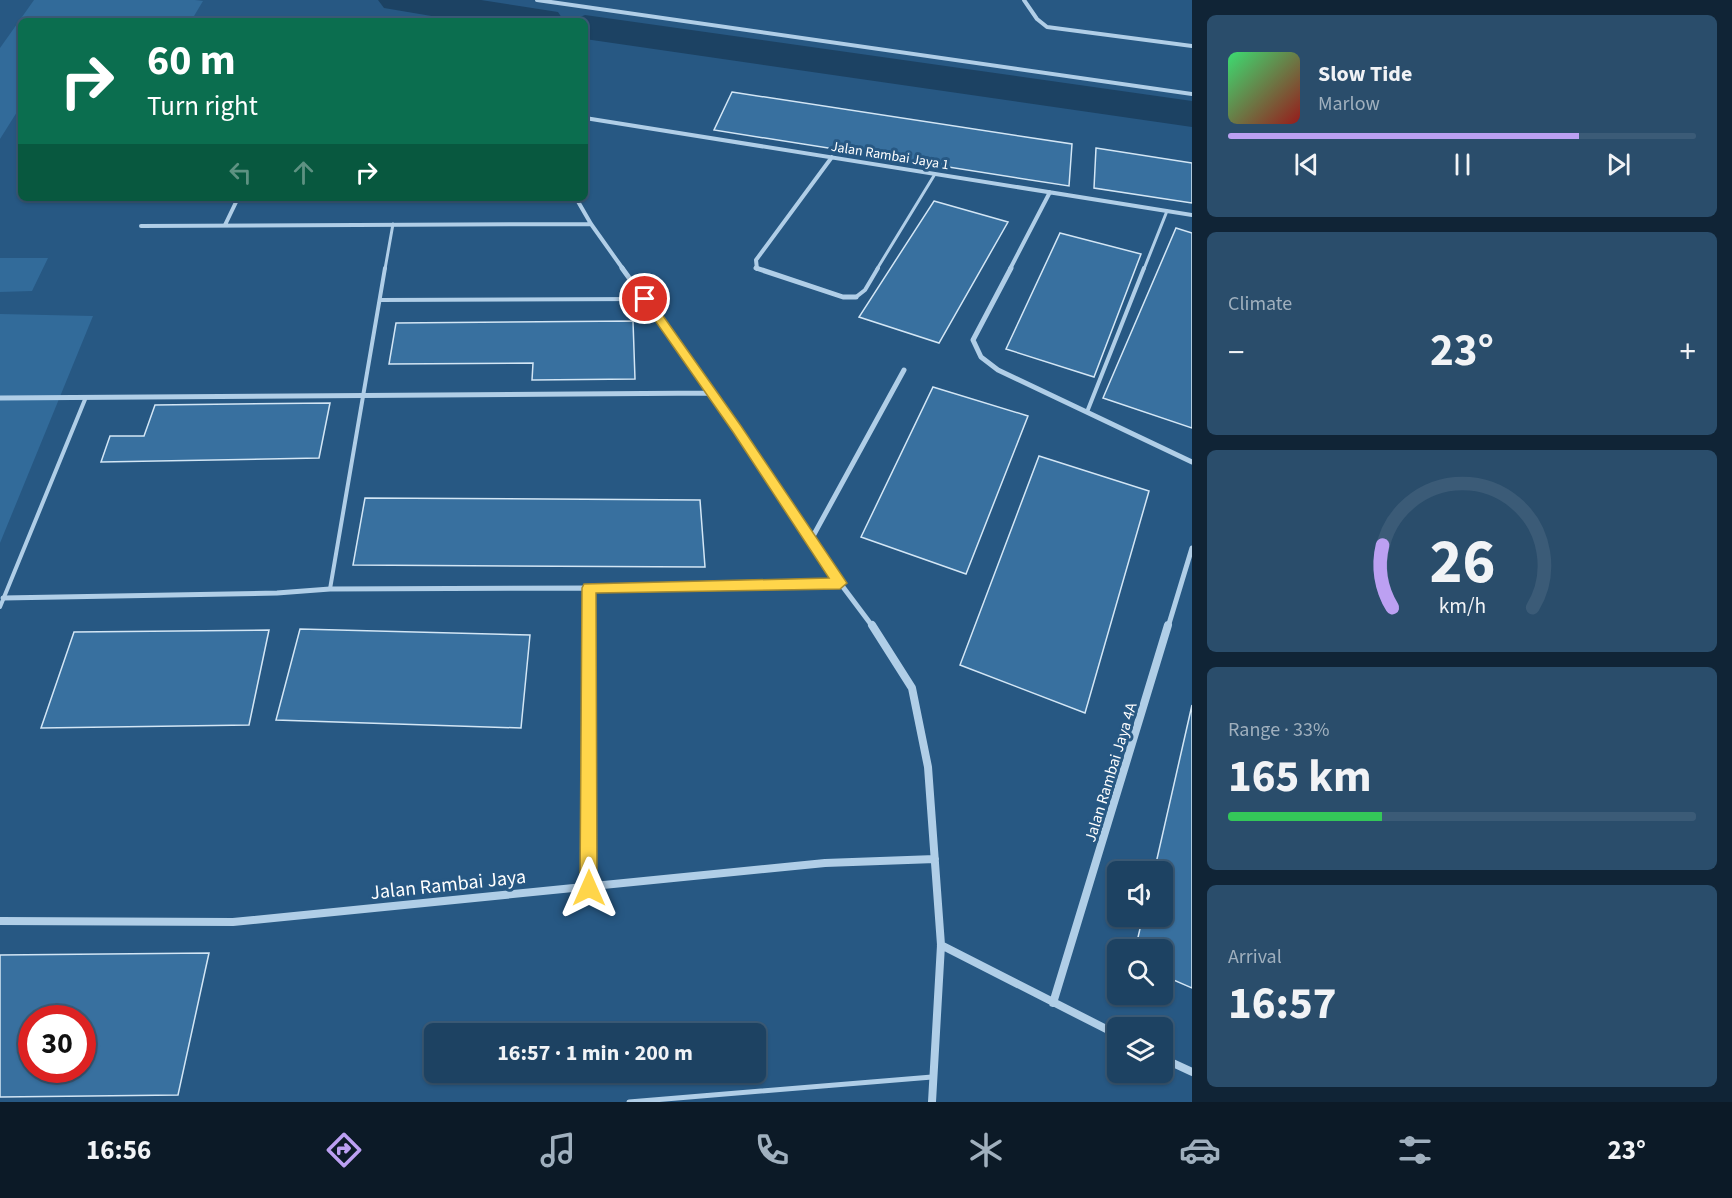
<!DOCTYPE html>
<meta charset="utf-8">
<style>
body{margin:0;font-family:"Source Sans 3",sans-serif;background:#2a4d6b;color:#f1f3f6;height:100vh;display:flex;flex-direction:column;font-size:22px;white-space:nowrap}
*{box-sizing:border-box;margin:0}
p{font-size:20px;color:#a0b0be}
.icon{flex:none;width:33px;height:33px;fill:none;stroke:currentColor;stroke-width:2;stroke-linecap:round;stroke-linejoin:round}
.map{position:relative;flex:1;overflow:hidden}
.drawer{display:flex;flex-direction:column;gap:15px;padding:15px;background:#102436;width:540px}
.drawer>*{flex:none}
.guide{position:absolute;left:18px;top:18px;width:570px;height:183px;border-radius:9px;box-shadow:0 2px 4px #0004,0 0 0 2px #3b5b77;background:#0b6e4f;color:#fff;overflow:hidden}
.fabs{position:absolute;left:1107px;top:861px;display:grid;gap:12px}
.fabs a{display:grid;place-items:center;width:66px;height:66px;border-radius:9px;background:#1d4262;box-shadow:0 2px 4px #0004,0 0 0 2px #3b5b77;font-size:30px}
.speed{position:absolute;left:18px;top:1005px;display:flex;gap:12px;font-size:30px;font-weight:700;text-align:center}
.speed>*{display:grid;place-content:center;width:78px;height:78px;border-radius:50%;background:#1d4262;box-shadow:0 2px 4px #0004,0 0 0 2px #3b5b77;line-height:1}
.speed .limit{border:9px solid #d22;background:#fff;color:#111}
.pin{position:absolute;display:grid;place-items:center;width:51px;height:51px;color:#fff;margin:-26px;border:3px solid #fff;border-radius:50%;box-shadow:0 2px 6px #0007}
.me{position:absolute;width:66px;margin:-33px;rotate:0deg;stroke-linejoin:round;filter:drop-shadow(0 0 4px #0008)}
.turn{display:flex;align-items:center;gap:21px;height:126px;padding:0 30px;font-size:27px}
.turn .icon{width:78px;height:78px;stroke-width:2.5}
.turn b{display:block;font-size:42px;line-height:51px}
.lanes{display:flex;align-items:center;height:57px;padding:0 30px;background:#0003;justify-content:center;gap:30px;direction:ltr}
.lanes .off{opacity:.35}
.big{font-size:45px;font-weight:700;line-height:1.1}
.drawer .card{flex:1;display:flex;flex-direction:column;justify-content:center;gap:9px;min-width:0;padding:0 21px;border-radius:9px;background:#2a4d6b}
.drawer .dial{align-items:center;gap:0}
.dial svg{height:156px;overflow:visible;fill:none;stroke:#3b5b77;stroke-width:7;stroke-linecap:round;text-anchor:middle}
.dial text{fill:#f1f3f6;stroke:none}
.song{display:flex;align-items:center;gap:18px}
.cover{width:72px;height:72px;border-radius:9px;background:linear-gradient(135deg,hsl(140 70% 55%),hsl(0 70% 35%))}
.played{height:6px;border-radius:3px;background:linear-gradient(90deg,#bca0f2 75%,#3b5b77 75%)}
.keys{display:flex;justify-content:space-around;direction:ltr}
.heat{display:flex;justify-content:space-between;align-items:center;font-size:33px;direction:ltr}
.charge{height:9px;border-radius:4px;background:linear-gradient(90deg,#34c759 33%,#3b5b77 0)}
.trip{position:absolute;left:424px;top:1023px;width:342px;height:60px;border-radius:9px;background:#1d4262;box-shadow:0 2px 4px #0004,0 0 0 2px #3b5b77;font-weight:700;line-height:60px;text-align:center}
.menu{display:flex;height:96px;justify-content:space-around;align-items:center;background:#0c1a27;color:#a0b0be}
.menu .icon{width:42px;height:42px}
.menu .on{color:#bca0f2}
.menu b{font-size:27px;color:#f1f3f6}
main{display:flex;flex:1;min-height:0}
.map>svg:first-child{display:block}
.green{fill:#326b9a}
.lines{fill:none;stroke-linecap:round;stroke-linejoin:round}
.river{fill:#1c4263;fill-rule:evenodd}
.building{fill:#38709f;stroke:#d3e6f5;stroke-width:1.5;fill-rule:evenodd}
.lane-far2{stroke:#b0cee7;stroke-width:3}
.lane-far1{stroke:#b0cee7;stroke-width:4}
.lane{stroke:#b0cee7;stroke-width:5}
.street-far2{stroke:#b0cee7;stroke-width:4}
.street-far1{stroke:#b0cee7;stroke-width:5}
.street{stroke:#b0cee7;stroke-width:8}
.route{fill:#ffd54a;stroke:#a68a30;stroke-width:1.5}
.labels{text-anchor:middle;stroke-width:6;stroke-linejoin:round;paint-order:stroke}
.far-street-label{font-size:14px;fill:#fff;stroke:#275883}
.street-label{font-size:16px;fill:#fff;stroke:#275883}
.near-street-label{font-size:20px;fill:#fff;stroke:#275883}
</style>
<main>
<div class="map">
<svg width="1192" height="1102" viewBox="0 0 1192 1102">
<rect width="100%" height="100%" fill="#275883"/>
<path class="green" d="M34 0H195L203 1 191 21H21V111L17 112 0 139V48Z
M0 258H48L32 291 0 292Z
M0 314 93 316 0 543Z"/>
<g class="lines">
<path class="river" d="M378 0H481L558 12 564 21H461L384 8Z
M585 15 1192 101V127L585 39V21H569Z"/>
</g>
<path class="building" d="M732 92 1072 144 1069 186 714 130Z
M1096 148 1192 163V203L1094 188Z
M934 201 1008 222 939 343 859 317Z
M1176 228 1192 233V428L1103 398Z
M1060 233 1141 254 1094 377 1006 349Z
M633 321 635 379 532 380 533 363 389 364 396 323Z
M933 387 1028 416 966 574 861 537Z
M330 403 319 458 101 462 110 436H144L155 405Z
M1039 456 1149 491 1085 713 960 665Z
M365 498 700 500 705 567 353 565Z
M300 629 530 635 521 728 276 720Z
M269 630 249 725 41 728 74 632Z
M1192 705V988L1162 975V950H1135L1143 916H1162V872H1154Z
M209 953 178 1095 0 1097V955ZM32 1018H82V1070H32Z"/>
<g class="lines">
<path class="lane-far2" d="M385 269 393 224
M877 269 935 174
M1144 269 1167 211"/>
<path class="lane-far1" d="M856 297 865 290 878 268
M380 300 645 299
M1087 412 1144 268
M330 589 385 268
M0 607 86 397"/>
<path class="lane" d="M629 1102 932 1077"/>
<path class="street-far2" d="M537 0 1192 94
M1024 0 1037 19 1047 27 1192 46
M585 118 1192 215
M576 198 591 224 623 269
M225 225 238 198
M141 226 591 224
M757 269 756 260 832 157
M1010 269 1050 192"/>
<path class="street-far1" d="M622 268 712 393 840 583 873 627
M756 268 843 297H856
M1011 268 973 340 981 357 998 370 1192 462
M0 398 712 393
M812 538 904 370
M589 588V627
M3 598 277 593 330 589 589 588 840 583
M1168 627 1192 548"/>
<path class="street" d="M589 625V888
M872 625 912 688 928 767 941 945 932 1102
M0 921 233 922 825 863 935 859
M941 945 1118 1035
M1053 1003 1168 625
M1162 1058 1192 1072"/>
</g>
<path class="route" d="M645 295 649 296 741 426 847 583 840 589 596 593 597 888 595 894 589 896 583 894 580 888 582 588 584 584 829 578 733 432 640 299Z"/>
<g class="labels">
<g class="far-street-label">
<text transform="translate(890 155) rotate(9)" y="5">Jalan Rambai Jaya 1</text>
</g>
<g class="street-label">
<text transform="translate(1110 772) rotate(-73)" y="6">Jalan Rambai Jaya 4A</text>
</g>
<g class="near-street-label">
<text transform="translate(448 884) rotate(-6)" y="7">Jalan Rambai Jaya</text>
</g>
</g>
</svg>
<div class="fabs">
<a><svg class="icon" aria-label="sound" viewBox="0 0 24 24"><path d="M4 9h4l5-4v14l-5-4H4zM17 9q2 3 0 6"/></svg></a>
<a><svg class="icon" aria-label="search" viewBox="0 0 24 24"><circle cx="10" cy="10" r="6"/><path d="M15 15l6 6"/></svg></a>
<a><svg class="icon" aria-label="layers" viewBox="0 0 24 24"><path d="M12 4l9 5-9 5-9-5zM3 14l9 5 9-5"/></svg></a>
</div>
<div class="speed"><div class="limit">30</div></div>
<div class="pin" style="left:645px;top:299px;background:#d93025"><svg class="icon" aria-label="arrive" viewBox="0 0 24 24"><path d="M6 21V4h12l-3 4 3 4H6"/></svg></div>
<svg class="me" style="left:589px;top:888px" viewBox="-20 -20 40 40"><path d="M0-17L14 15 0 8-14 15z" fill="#ffd54a" stroke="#fff" stroke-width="4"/></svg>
<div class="trip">16:57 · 1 min · 200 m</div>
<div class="guide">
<div class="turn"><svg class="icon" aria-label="right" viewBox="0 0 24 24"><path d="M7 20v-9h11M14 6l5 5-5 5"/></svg><div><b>60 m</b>Turn right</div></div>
<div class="lanes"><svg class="icon off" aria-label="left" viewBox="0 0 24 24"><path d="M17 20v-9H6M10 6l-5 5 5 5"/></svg><svg class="icon off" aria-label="ahead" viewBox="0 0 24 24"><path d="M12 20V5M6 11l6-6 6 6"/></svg><svg class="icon" aria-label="right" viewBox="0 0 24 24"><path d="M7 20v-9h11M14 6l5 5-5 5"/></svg></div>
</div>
</div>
<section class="drawer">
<div class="card">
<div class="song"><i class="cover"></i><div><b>Slow Tide</b><p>Marlow</p></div></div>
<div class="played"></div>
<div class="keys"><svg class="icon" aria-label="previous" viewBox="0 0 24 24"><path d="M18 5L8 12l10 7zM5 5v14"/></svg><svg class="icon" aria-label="pause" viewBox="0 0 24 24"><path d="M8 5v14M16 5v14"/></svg><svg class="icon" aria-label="next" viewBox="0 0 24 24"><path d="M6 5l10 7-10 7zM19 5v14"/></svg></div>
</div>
<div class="card"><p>Climate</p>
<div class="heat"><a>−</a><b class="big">23°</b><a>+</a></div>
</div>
<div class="card dial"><svg viewBox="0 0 100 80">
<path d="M14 69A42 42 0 1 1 86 69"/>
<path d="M14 69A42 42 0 0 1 9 37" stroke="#bca0f2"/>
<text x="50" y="56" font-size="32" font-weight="700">26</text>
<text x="50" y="72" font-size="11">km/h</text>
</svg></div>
<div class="card"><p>Range · 33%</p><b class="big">165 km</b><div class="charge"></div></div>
<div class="card"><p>Arrival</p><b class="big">16:57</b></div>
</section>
</main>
<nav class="menu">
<b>16:56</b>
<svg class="icon on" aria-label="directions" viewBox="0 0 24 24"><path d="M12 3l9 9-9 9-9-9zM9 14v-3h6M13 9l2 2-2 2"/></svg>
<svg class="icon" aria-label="music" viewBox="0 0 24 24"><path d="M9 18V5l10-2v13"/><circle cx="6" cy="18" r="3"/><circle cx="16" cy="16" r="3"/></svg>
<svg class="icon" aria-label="phone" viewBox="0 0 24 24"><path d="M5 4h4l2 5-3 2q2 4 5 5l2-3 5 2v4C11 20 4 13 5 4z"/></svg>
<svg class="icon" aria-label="climate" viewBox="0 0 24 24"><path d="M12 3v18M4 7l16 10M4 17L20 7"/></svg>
<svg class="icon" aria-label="car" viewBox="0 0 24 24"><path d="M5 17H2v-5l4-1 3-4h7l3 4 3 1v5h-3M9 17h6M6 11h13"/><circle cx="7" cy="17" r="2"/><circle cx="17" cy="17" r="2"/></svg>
<svg class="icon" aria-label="filters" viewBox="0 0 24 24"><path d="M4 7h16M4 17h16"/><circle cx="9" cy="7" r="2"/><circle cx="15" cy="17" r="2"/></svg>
<b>23°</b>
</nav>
